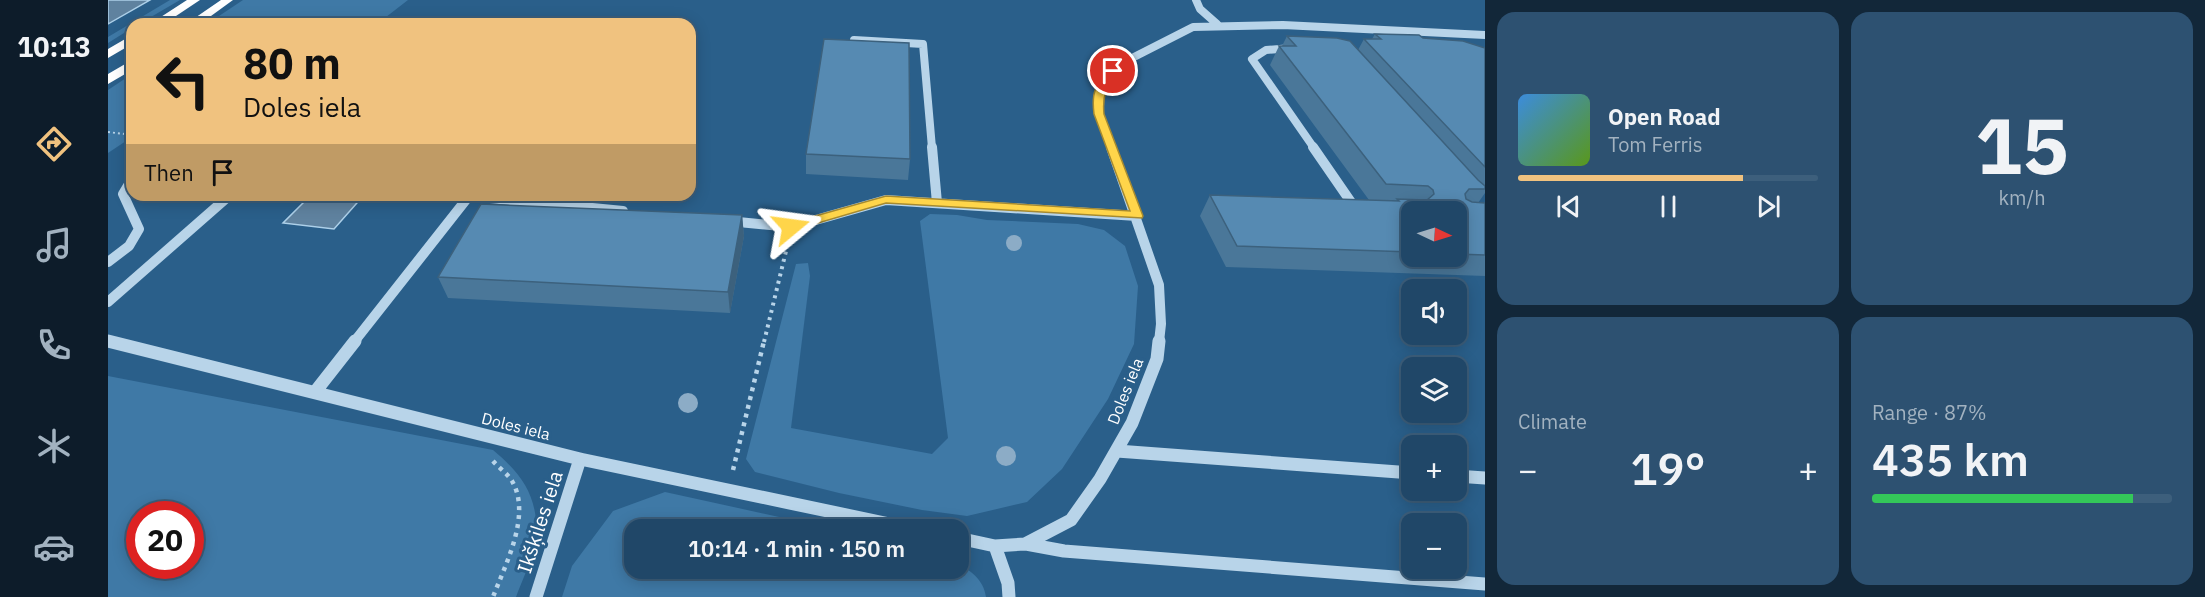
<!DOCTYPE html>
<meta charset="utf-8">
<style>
body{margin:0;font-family:"IBM Plex Sans",sans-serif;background:#2d5171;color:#f1f3f6;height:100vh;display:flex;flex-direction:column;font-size:22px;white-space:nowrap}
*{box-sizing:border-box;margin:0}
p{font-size:20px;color:#a2b2c0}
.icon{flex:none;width:33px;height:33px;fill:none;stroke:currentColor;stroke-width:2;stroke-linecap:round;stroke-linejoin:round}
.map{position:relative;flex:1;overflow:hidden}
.details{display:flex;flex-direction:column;gap:12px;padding:12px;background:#122739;width:720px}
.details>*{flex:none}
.guide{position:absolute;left:18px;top:18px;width:570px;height:183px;border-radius:18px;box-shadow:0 3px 15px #0003,0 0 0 2px #3d5f7c;background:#f0c27f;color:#111;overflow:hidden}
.needle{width:39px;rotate:94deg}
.buttons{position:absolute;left:1293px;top:201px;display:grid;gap:12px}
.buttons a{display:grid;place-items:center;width:66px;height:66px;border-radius:12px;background:#204768;box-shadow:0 3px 15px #0003,0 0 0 2px #3d5f7c;font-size:30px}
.speed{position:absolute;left:18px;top:501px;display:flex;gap:12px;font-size:30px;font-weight:700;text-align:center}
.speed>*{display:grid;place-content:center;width:78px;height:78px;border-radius:50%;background:#204768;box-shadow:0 3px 15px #0003,0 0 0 2px #3d5f7c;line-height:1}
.speed .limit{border:9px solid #d22;background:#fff;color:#111}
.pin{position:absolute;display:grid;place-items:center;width:51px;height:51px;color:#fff;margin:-26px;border:3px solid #fff;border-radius:50%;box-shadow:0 2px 6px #0007}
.me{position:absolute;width:66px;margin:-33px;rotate:74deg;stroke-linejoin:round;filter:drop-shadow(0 0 4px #0008)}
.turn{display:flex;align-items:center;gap:21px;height:126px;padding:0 18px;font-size:27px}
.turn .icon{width:78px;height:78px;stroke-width:2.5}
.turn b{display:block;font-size:42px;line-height:51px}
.then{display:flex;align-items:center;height:57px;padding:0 18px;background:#0003;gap:12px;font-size:22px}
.big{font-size:45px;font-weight:600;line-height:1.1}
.details .card{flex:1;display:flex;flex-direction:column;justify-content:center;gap:9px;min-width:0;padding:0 21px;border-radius:18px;background:#2d5171}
.details .dial{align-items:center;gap:0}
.dial b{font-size:78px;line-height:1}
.song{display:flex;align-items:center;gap:18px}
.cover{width:72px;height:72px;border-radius:9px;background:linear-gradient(135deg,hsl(210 70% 55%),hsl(90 70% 35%))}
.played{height:6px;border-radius:3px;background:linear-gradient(90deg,#f0c27f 75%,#3d5f7c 75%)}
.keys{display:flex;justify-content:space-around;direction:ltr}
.heat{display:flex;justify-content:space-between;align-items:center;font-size:33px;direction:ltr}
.charge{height:9px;border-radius:4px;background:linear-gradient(90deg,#34c759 87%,#3d5f7c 0)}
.details .tiles{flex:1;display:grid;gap:12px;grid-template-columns:repeat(2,1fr)}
.trip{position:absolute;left:516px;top:519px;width:345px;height:60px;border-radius:18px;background:#204768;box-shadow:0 3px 15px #0003,0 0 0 2px #3d5f7c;font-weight:600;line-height:60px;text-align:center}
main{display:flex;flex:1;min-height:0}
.tab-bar{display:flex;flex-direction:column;width:108px;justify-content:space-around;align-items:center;background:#0d1c2a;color:#a2b2c0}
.tab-bar .icon{width:42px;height:42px}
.tab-bar .on{color:#f0c27f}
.tab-bar b{font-size:27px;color:#f1f3f6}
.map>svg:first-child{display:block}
.green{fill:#3f79a6;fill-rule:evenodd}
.water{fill:#5f829f;stroke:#add0e9;stroke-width:1.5}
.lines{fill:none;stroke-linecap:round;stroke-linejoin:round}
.path-far2{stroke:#b8d4e9;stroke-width:2;stroke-dasharray:2 3;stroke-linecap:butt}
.path-far1{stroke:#b8d4e9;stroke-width:4;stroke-dasharray:3 4.5;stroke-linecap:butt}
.path{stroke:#b8d4e9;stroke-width:4.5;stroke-dasharray:4 5;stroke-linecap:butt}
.minor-far2{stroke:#b8d4e9;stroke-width:8}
.minor-far1{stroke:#b8d4e9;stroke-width:10}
.minor{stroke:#b8d4e9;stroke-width:13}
.highway{fill:#fff;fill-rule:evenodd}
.tree{fill:#8cacc6}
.wall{fill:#4a7799;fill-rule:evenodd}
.shaded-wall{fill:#3c617d}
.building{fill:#568ab2;stroke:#3c617d;stroke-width:1.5}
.route{fill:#ffd54a;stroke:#a68a30;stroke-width:1.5}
.labels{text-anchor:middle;stroke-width:6;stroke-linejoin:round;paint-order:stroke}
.street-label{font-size:16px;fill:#fff;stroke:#2a5f8a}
.near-street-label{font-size:20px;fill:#fff;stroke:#2a5f8a}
</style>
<main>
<nav class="tab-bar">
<b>10:13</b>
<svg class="icon on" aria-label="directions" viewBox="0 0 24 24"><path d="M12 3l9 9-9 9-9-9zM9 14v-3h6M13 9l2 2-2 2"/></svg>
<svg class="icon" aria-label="music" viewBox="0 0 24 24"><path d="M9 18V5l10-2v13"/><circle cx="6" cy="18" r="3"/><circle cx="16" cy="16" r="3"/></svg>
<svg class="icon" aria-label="phone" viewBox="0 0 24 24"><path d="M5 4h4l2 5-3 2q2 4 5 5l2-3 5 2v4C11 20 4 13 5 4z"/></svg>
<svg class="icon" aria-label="climate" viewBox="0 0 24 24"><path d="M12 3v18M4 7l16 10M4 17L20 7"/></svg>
<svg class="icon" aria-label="car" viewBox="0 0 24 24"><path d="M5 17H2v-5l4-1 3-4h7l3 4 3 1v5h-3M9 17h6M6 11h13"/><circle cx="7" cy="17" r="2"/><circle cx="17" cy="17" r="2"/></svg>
</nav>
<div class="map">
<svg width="1377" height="597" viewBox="0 0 1377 597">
<rect width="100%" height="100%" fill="#2a5f8a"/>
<path class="green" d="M62 0H72L31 24H24V28L0 43V37Z
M135 0H300L269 24H99Z
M24 74V137L0 153V90Z
M822 214 849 215 879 220 970 224 996 230 1017 246 1030 286 1026 344 1000 399 954 469 919 502 859 516 814 510 731 493 647 472 638 459 688 264 700 263 702 276 683 428 824 454 840 438 812 221Z
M0 376 385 450C415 475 431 498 428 539 426 556 414 580 408 597H0ZM82 514V566H32V514Z
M557 492 726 529 526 530V568H850L851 565C864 571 876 581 878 597H454L464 566 505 511Z"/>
<path class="water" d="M0 0H42L0 24Z
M203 195H256L226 229 175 223Z"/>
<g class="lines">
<path class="path-far2" d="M0 132 24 135"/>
<path class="path-far1" d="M656 342 679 247"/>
<path class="path" d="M385 461C391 468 400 474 404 481 424 515 397 565 385 597
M625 470 656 341"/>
<path class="minor-far2" d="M1088 0 1092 9 1109 24
M746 40 815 44 824 148
M1184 48 1158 50 1144 59 1206 148
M1004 148 991 114 989 99 993 85 1005 71 1026 57 1085 27 1175 25 1377 35"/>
<path class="minor-far1" d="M824 147 829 203
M1003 147 1051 285 1053 324 1051 342
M1205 147 1245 205 1251 208
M620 221 683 227 778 200 1029 216
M0 262 21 246 31 229 15 194 24 179
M0 302 122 195
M0 341 5 342
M246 342 361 196 515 211"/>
<path class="minor" d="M0 341 472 459 810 530
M207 392 247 341
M1009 451 1304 473
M1348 476 1377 478
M850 538 887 546 917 544 963 520 992 479 1024 423 1049 359 1051 341
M918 544 956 551 1377 584
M887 546 900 583 901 597
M428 597 472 459"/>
<path class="highway" d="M79 0H92L56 24H42Z
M113 0H125L92 24H78Z
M24 35V44L0 58V49Z
M24 60V70L0 84V74Z"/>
</g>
<g class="tree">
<circle cx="906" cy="243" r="8"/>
<circle cx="580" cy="403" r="10"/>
<circle cx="898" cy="456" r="10"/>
</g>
<path class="wall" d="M1267 34 1315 38 1377 48V193L1370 203H1377V276L1118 267 1092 216 1102 195 1261 200 1162 65 1171 46H1174L1179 36 1250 50 1256 39H1264ZM1304 212H1348V256H1304Z
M698 154 802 159 800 180 698 174Z
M634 215 636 236 622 313 340 298 330 277Z"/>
<path class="shaded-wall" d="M634 215 636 236 622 313 620 292Z"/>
<path class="building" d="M1267 34 1311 35 1315 38 1355 41 1377 48V167L1256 39H1273Z
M1179 36 1229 38 1242 41 1370 180 1377 186V189H1361L1357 194 1358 199 1364 202 1377 203V255L1348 254V212H1304V252L1129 246 1102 195 1291 201 1289 199 1319 200 1326 194 1325 190 1320 186 1278 184 1171 46H1188Z
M716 39 801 43 802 159 698 154Z
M373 204 634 215 620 292 330 277Z"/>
<path class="route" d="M1002 69 1010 71C999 86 994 94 996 114L1035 216 1034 218 778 203 683 231 677 227 679 224 778 196 1022 211 986 114C983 91 988 85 1002 69Z"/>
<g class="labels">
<g class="street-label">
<text transform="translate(1017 391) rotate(-68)" y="6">Doles iela</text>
<text transform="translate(408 426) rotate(14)" y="6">Doles iela</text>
</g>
<g class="near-street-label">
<text transform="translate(432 522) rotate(-72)" y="7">Ikšķiles iela</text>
</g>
</g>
</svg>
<div class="buttons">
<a><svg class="needle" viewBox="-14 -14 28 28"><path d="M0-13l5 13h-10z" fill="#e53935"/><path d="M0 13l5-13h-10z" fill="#a2b2c0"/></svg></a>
<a><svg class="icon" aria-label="sound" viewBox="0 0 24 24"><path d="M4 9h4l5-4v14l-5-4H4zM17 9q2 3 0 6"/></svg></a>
<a><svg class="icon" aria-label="layers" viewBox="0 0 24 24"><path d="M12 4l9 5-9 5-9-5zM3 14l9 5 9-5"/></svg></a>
<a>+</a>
<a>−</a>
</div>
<div class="speed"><div class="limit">20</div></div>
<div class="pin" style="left:1005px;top:71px;background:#d93025"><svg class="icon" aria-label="arrive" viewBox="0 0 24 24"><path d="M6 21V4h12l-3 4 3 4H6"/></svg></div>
<svg class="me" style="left:683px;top:227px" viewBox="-20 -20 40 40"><path d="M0-17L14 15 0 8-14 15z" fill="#ffd54a" stroke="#fff" stroke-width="4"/></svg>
<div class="trip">10:14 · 1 min · 150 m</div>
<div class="guide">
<div class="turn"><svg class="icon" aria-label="left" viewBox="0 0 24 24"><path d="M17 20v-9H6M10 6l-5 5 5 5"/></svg><div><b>80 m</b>Doles iela</div></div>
<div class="then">Then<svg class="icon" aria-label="arrive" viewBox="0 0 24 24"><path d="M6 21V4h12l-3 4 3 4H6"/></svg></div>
</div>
</div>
<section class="details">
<div class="tiles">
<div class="card">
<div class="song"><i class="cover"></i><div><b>Open Road</b><p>Tom Ferris</p></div></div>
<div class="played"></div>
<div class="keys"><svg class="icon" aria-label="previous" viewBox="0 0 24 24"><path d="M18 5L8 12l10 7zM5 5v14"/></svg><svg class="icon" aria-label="pause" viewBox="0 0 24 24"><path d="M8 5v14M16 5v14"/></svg><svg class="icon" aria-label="next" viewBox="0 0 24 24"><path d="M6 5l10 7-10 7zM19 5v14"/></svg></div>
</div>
<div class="card dial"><b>15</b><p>km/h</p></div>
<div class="card"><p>Climate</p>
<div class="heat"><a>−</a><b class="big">19°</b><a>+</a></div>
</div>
<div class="card"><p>Range · 87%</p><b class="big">435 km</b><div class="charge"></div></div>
</div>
</section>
</main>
